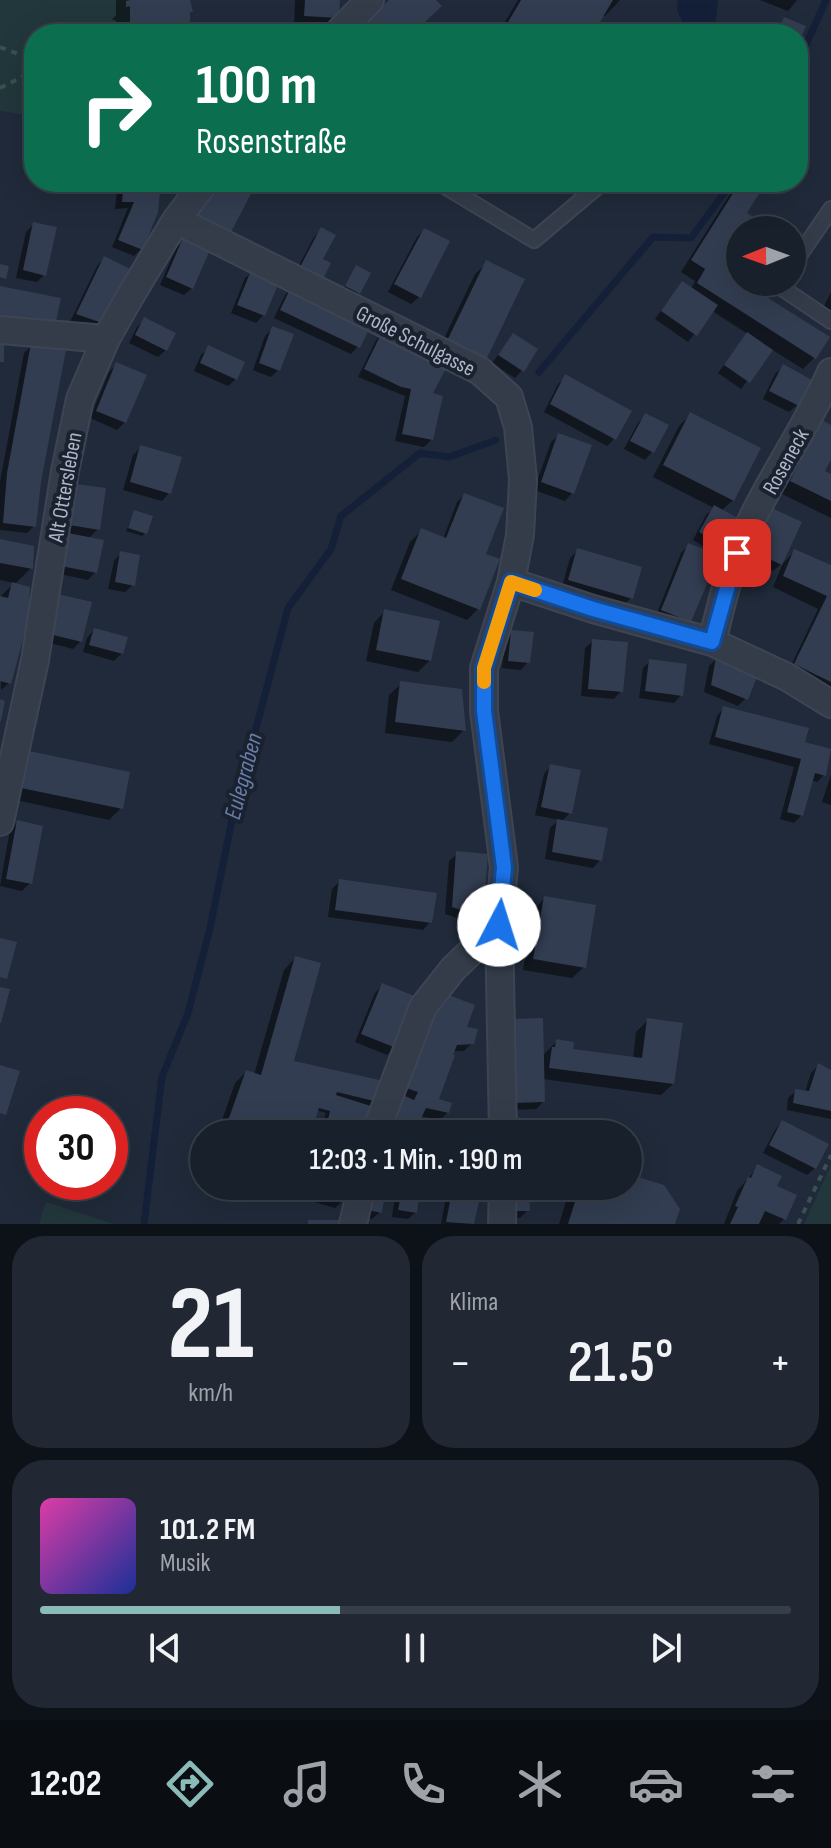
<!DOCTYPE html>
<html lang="de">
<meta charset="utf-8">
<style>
body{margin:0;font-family:"Sofia Sans Condensed",sans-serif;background:#212834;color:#f1f3f6;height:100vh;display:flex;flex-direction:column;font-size:30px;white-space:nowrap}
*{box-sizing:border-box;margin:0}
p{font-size:26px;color:#9fa3a9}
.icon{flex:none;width:44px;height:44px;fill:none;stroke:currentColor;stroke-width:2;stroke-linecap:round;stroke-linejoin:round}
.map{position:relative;height:1224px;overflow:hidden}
.drawer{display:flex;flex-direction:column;gap:12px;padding:12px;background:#0d1218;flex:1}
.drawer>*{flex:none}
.banner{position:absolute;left:24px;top:24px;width:784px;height:168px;border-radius:32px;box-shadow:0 8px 32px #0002,0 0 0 2px #363e48;background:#0b6e4f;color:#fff;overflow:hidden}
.needle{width:52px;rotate:269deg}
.buttons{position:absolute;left:726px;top:216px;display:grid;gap:16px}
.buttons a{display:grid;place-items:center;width:80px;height:80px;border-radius:50%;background:#18202c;box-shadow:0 8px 32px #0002,0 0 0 2px #363e48;font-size:40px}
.speed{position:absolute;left:24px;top:1096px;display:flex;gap:16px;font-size:40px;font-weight:700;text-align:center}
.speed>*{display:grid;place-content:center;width:104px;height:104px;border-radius:50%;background:#18202c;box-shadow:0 8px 32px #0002,0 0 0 2px #363e48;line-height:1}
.speed .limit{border:12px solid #d22;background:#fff;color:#111}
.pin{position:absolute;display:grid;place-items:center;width:68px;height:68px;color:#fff;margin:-34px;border-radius:16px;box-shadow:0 4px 12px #0006}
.me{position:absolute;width:88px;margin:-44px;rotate:5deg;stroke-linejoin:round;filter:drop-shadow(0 0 6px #0008)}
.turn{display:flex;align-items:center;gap:28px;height:168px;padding:0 40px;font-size:36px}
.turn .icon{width:104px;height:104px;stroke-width:2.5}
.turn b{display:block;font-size:56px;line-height:68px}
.big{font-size:60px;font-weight:600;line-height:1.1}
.drawer .tile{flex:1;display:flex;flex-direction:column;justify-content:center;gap:12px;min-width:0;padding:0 28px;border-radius:32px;background:#212834}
.drawer .dial{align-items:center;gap:0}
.dial b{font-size:104px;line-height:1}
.song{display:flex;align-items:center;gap:24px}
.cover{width:96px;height:96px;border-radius:12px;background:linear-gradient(135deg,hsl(320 70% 55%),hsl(230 70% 35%))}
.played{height:8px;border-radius:4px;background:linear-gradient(90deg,#8bbbb9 40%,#363e48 40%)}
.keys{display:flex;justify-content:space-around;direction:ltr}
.heat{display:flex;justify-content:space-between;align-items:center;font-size:44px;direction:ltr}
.drawer .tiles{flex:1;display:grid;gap:12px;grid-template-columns:1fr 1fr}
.tile:last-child{grid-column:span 2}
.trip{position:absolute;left:190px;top:1120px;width:452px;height:80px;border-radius:40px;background:#18202c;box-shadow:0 8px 32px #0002,0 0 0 2px #363e48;font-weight:600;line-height:80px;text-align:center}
.tab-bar{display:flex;height:128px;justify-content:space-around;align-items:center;background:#0a0d12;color:#9fa3a9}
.tab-bar .icon{width:56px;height:56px}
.tab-bar .on{color:#8bbbb9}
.tab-bar b{font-size:36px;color:#f1f3f6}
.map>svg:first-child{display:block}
.green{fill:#22373b}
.water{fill:#142038}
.shadow{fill:#0007}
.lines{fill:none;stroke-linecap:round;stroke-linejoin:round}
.stream{stroke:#142038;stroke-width:7}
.building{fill:#323d51}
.lane-casing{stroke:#3d4554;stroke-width:18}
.street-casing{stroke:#3d4554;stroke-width:30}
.path{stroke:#3b5053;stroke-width:4;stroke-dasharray:6 6;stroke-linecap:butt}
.lane{stroke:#343c4a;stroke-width:14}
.street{stroke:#343c4a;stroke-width:26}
.route-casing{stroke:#114b97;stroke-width:20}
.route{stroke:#1a73e8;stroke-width:14}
.slow{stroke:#f59e0b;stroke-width:14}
.labels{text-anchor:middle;stroke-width:8;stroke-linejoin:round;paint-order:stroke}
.street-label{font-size:22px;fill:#afb6c7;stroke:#1a212f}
.water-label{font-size:24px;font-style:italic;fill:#667da7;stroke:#1a212f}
</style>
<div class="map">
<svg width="831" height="1224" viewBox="0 0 831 1224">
<rect width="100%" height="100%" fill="#202a3a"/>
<path class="green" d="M0 0H130L126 6H130V23L126 24 129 34H34V116L0 111Z
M831 1165V1224H804Z
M46 1202 114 1224H115H39Z"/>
<path class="water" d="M678 0H718L715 30 721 34H688L677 10Z"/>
<path class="shadow" d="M116 0H188L191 11 188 14V34H115L116 21 112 19 116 15Z
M295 0H338L337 17 326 28 294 27Z
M518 0H620L605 16 602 15 591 34H498Z
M760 0H797L788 11Z
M118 182H159L141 249 134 256 112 247 128 208 115 209Z
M319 182H343L334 191Z
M741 182H747L744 214 767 230H740V273L736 279 814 358 803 369 771 349 741 389 718 373 748 334 712 311 688 342 655 319 682 283 691 289 695 281 681 272 732 191Z
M34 224 44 275 37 282 16 278 26 232Z
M322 229 320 260 294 275 314 237Z
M424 230 419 297 411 304 388 292 417 237Z
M183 241 192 288 184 295 160 285 176 248Z
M104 258 103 323 95 331 70 322 97 266Z
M487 263 522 280 437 353 475 274Z
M356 268 359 293 355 296 343 290Z
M253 271 263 315 256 323 231 313 245 278Z
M292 288 358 346 351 354 274 318 285 295Z
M831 292V320L820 314Z
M144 320 166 350 158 357 129 343 137 327Z
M273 328 278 370 271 377 253 370 265 336Z
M383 332 430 395 432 439 424 447 395 441 405 396 358 377 376 340Z
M513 335 522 370 515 378 492 363Z
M32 345 39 482 34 526 27 533 0 530V482L24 353Z
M209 348 236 379 228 386 194 371 201 355Z
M117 364 125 422 117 430 90 418 109 372Z
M783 367 797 405 789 412 763 399 775 374Z
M566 377 614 439 607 446 544 412 558 384Z
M691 414 733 500 721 511 735 519 721 544 713 552 693 540 706 515 714 508 653 477 679 426Z
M646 415 652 452 645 460 624 449 638 423Z
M822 422 831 427V455L822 472 831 476V518L780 493 815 430Z
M559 435 572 493 565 501 534 490 551 442Z
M141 447 169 493 162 501 123 490 133 455Z
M69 493 98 529 88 539 95 572 88 580 55 573 61 543 70 533 62 532Z
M464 495 483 554 478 609 467 620 391 590 410 542 422 530 443 539 457 502Z
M773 510 781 564 773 571 746 559 765 518Z
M134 513 145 533 142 536 126 531Z
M0 541 31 568 14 585 9 683 1 690 0 597 14 583 0 580Z
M689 545 690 621 682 629 655 618 681 553Z
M578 550 631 598 623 605 562 587 570 558Z
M795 551 831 568V692L788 672 818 609 773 587 783 563Z
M121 553 133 585 125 592 108 589 114 561Z
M59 596 81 641 73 649 42 641Z
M385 611 430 660 418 672 366 661 374 623Z
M94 630 122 653 114 661 83 652 87 638Z
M512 632 528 662 521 670 502 668 505 640Z
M593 641 621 691 614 699 581 696 585 648Z
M716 659 746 698 738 706 704 692 709 666Z
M650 661 681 695 674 703 639 698 643 668Z
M401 684 464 730 452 742 385 733 389 695Z
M724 708 803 743 824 775 817 782 811 780 802 815 794 823 780 819 794 767 709 744 717 716Z
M29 753 121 808 109 820 11 799 18 765Z
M551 766 570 813 562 821 600 860 593 868 545 859 550 828 559 820 535 815 544 774Z
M831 775V805L822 802Z
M18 822 30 883 22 891 0 886 10 830Z
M457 854 481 917 474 924 445 914 449 861Z
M340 881 430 922 423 930 328 917 332 889Z
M544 899 584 967 572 978 523 970 533 910Z
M295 958 289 1068 376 1101 369 1108 364 1134H331L320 1130 326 1113 316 1110 309 1134H235L219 1129 235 1083 246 1072 254 1075 284 970Z
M383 985 394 1047 387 1055 355 1042 375 993Z
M439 1004 465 1028 472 1043 464 1051H452L436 1100 448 1112 440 1120 420 1116 412 1134 400 1095 422 1033Z
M648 1020 673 1084 661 1095 543 1079V1102L536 1109 507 1110 542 1056 557 1041 570 1050 633 1059 636 1032Z
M819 1065 831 1072V1119L787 1110 788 1098 796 1091 805 1092 811 1073Z
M782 1122 815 1168 807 1175 763 1153 775 1130Z
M758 1167 775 1187 784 1219 779 1224H724L737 1191Z
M628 1176 673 1224H559L571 1186H628Z
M305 1186H347L343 1201 335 1208 314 1202 318 1190Z
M370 1186H413L416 1212 408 1219 392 1217 394 1202 382 1201 380 1212 372 1219 361 1217Z
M453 1186H492L488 1198 478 1195 472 1224H441L447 1192Z
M507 1186H539V1190L532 1197H528V1210L520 1218H508Z"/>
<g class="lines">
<path class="stream" d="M798 63 826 0
M539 372 653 237 691 238 732 182
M144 1224 162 1077 188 1013 210 928 233 815 288 608 331 549 341 516 420 453 449 457 496 440"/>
</g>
<path class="building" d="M130 0H190L193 12H190V28H192V32L190 34H129L126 23H130V6L126 7V1Z
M305 0H340L339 18 304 16Z
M389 0H436L442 6 412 34H353Z
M521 0H613L593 34H501Z
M784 17 806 26 798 45V34H776Z
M124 182H161L158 212 143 250 118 240 134 202H122Z
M217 182H260L253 190 230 234 195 217Z
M740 182H750L762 189 747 213 773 230H740L738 279 830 337 816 359 697 283 705 269 691 260Z
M33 222 57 227 46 276 23 270Z
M321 227 336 235 323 259 331 263 323 279 300 267Z
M424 228 450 241 421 298 394 284Z
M183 238 210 250 193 289 166 277Z
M104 256 132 270 105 324 76 314Z
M486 260 525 279 486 360 447 341Z
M0 264 9 266 6 279 0 277Z
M356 265 371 273 360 294 345 286Z
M252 268 280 280 265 316 237 305Z
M682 281 718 305 697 336 661 311Z
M292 285 372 323 360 348 280 310Z
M0 286 61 298 55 326 0 315Z
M144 317 176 333 167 351 135 335Z
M272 326 294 334 280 371 259 363Z
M383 330 450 361 433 393 443 396 433 440 402 434 411 389 401 387 364 369Z
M747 332 773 350 750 383 724 365Z
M513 333 538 349 524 372 498 355Z
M0 343H4V362H0Z
M31 343 66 350 41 482 36 527 3 523 7 473Z
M208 345 245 362 237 380 200 363Z
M116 362 147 375 126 423 96 411Z
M783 364 812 380 799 406 769 391Z
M565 374 632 411 616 440 550 404Z
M690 412 761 448 734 501 663 465Z
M645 413 669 425 654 453 630 441Z
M822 420 831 425V460L825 471 831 474V501L790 481Z
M558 433 592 445 574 494 541 482Z
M140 445 182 457 171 494 130 482Z
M76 484 106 488 100 530 69 525Z
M464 493 504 508 486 554 500 559 480 610 401 579 421 528 446 538Z
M714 505 738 518 723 545 699 532Z
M772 508 802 522 782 565 752 551Z
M134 510 153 516 147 534 128 528Z
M68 533 104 540 97 573 61 566Z
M0 539 34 546 33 569 0 563Z
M688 543 719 555 691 622 661 610Z
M577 548 642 567 633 599 568 580Z
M794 549 831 565V682L794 664 827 596 783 576Z
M120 551 140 555 135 586 115 582Z
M12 582 30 587 28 621 11 684 0 681V596L8 598Z
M58 594 92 602 82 642 49 634Z
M384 609 440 621 431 661 376 650Z
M94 628 128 637 123 654 89 645Z
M511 630 534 632 530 663 508 661Z
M592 639 628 642 623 692 588 689Z
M716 657 758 674 748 700 711 685Z
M649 659 687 664 683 696 645 691Z
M400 681 462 689 466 731 395 722Z
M0 699 5 701 1 721H0Z
M723 706 809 728 805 742 831 749 826 776 815 773 803 816 787 812 801 759 715 737Z
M29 751 130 772 123 809 21 788Z
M550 764 581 770 572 814 541 807Z
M557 819 608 828 602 861 552 852Z
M17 820 43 826 32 884 6 879Z
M456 851 488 854 483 918 452 907Z
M339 879 437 893 432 923 335 910Z
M544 896 596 905 586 968 533 959Z
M0 938 17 942 7 979 0 977Z
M295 956 321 963 294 1061 384 1081 378 1102 337 1092 336 1095 374 1107 366 1134H335L337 1126 327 1123 330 1111 319 1108 311 1134H282L229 1118 246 1070 261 1075Z
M382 983 417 997 396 1048 361 1034Z
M0 987 10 989 1 1023H0Z
M446 994 475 1005 467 1027 478 1029 474 1044 457 1045 453 1055H455L439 1099 452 1103 449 1113 426 1108 414 1134H384L403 1095 414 1100 418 1092 406 1088 429 1023Z
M543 1018 545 1102 513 1103 511 1019Z
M647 1018 683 1023 674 1084 549 1068 552 1047H555L556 1039 574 1042 573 1049 642 1058Z
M818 1063 831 1070V1111L793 1103 795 1089 809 1091Z
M0 1065 20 1071 6 1115 0 1113Z
M514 1117 587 1126V1130L602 1134H539L514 1131Z
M782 1120 829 1144 816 1169 769 1145Z
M757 1164 782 1176 777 1186 797 1195 786 1220 765 1211 759 1224H730L738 1207 735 1206 748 1177 751 1178Z
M628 1174 664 1185 680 1209 675 1224H568L580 1186H628Z
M323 1186H349L344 1202 320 1194Z
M372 1186H415L414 1194 419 1195 417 1213 398 1210 401 1195 385 1194 382 1213 367 1210Z
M453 1186H494L493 1196 481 1192 474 1224 446 1222Z
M514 1186H541V1191H529L530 1211H515Z
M308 1220H341V1224H308Z"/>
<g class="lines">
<g class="lane-casing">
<path id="lane" d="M438 182 534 240 603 182
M792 266 831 209
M773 282 831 321"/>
</g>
<g class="street-casing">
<path id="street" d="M337 34 370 0
M176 220 480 371 509 397 518 427 523 480 520 535 511 582 484 668V711L504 867 499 925 453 969 423 1007 375 1134
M0 330 106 339
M511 582 593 609 712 642 787 677 831 704
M712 642C721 606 729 570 744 536 769 479 806 429 831 372
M0 822 35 660 65 471 80 399 106 339 128 300 176 220 205 182
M499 925 503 1134
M353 1224 362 1186
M502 1224 503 1186"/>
</g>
<path class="path" d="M0 47 34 60
M0 88 34 71
M798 1224 831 1155"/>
<use href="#lane" class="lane"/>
<use href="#street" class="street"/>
</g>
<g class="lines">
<g class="route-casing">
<path id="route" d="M499 925 504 867 484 711V668L511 582 593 609 712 642 737 553"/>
</g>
<use href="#route" class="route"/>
<path class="slow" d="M484 682V668L511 582 535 590"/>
</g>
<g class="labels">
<g class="street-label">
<text transform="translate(416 340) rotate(27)" y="8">Große Schulgasse</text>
<text transform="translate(785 461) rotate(-61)" y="8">Roseneck</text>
<text transform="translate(64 487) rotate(-80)" y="8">Alt Ottersleben</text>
</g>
<g class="water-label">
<text transform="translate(243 776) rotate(-75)" y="8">Eulegraben</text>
</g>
</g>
</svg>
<div class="buttons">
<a><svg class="needle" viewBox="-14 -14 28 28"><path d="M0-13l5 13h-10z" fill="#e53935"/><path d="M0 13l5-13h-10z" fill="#9fa3a9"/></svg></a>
</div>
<div class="speed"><div class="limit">30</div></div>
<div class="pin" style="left:737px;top:553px;background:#d93025"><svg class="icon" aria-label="arrive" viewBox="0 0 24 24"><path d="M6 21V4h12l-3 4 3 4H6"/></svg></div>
<svg class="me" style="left:499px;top:925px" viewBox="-20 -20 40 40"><circle r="19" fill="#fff"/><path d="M0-13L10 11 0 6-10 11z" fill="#1a73e8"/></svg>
<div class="trip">12:03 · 1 Min. · 190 m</div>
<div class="banner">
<div class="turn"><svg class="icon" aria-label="right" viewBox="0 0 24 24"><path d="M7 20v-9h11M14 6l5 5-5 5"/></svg><div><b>100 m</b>Rosenstraße</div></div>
</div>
</div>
<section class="drawer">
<div class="tiles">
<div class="tile dial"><b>21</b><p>km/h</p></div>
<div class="tile"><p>Klima</p>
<div class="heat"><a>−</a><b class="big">21.5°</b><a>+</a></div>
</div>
<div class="tile">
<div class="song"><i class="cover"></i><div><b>101.2 FM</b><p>Musik</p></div></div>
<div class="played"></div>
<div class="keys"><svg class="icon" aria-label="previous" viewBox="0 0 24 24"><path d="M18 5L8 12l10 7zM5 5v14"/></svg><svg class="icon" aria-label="pause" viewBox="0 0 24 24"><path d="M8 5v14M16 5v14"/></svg><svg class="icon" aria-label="next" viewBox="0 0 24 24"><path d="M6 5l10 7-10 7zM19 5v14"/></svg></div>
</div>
</div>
</section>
<nav class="tab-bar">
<b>12:02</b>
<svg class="icon on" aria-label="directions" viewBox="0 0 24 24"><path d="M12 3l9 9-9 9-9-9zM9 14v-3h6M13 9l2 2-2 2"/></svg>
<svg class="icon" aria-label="music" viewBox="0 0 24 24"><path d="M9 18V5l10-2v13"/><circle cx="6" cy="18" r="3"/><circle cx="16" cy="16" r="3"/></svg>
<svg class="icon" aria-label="phone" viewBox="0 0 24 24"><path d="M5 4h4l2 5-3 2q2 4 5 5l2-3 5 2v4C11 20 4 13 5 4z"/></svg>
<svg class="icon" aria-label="climate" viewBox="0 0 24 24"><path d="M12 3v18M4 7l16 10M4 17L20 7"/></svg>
<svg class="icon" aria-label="car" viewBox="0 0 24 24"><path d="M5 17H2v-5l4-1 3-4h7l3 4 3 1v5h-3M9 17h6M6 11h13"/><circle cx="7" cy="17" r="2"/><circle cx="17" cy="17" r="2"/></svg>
<svg class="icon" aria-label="filters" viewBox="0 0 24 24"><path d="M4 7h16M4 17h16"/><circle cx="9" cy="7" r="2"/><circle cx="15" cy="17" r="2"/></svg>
</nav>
